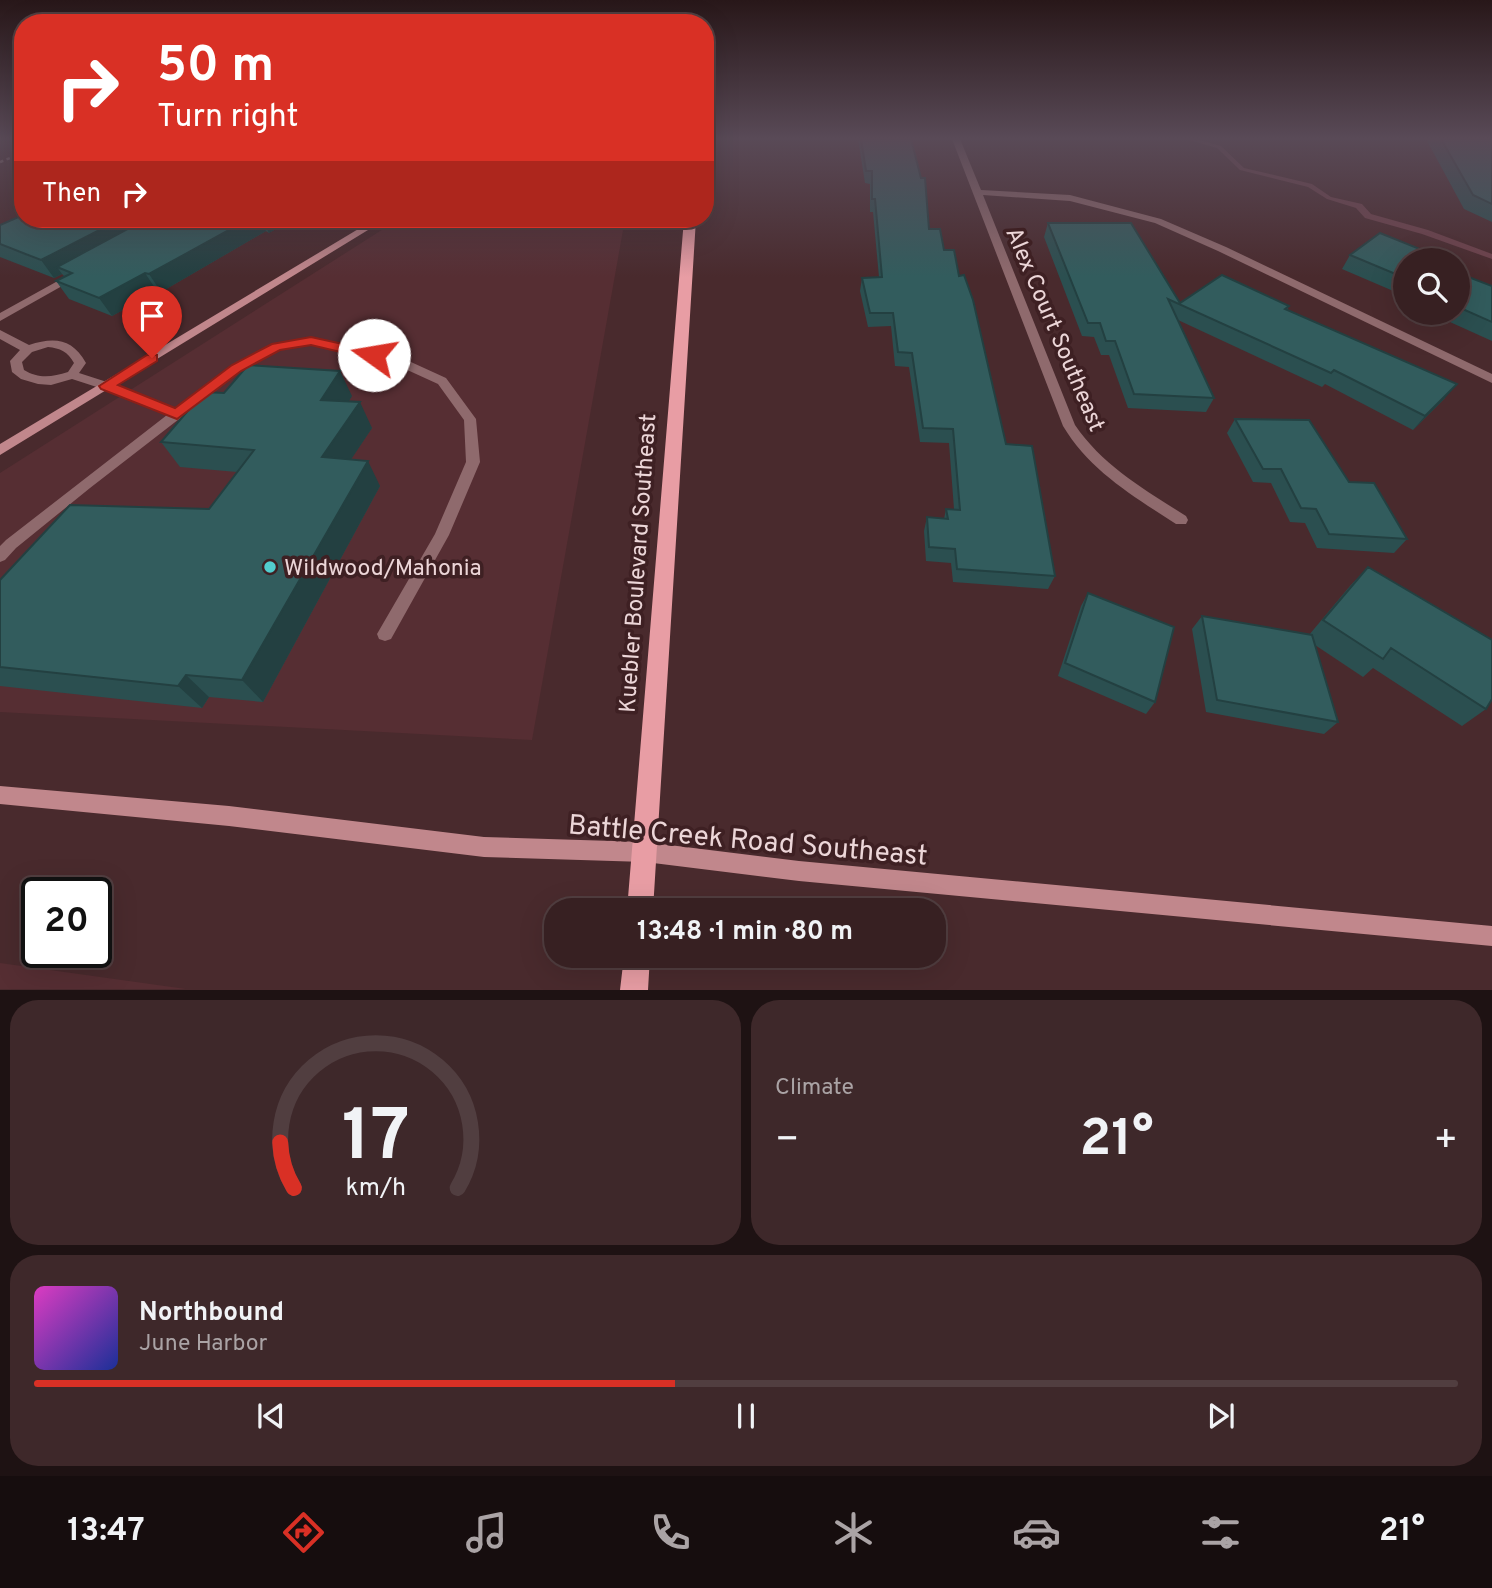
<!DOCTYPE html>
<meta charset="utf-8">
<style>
body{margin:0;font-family:Overpass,sans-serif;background:#3e282a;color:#f1f3f6;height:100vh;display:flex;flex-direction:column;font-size:26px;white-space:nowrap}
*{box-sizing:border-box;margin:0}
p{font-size:23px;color:#aaa3a5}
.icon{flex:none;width:38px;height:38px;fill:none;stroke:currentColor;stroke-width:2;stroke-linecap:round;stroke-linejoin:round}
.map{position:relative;height:990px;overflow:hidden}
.details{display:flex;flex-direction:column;gap:10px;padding:10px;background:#1e1213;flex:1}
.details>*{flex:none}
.guide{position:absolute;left:14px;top:14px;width:700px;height:214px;border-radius:28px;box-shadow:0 7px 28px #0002,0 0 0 2px #513e40;background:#d93025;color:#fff;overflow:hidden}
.buttons{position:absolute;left:1393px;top:248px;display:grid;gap:14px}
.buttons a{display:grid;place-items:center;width:77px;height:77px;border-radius:50%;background:#372022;box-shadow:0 7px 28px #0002,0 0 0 2px #513e40;font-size:35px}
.speed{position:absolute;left:21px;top:877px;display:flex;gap:14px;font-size:35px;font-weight:700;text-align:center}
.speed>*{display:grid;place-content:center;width:91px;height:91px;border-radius:50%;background:#372022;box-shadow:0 7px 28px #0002,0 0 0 2px #513e40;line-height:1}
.speed .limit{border:4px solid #111;border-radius:10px;background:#fff;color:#111}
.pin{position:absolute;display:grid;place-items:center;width:60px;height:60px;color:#fff;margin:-72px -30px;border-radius:50% 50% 50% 0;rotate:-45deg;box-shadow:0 0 7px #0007}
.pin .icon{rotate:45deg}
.me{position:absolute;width:77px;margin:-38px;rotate:283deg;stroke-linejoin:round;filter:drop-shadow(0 0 5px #0008)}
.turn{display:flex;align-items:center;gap:24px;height:147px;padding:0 28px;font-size:32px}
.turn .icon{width:91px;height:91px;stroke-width:2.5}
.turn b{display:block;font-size:49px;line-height:60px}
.then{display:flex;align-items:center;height:66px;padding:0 28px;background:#0003;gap:14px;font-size:26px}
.big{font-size:52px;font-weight:700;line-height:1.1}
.details .card{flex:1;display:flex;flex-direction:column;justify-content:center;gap:10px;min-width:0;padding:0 24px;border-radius:28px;background:#3e282a}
.details .dial{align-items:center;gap:0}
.dial svg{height:182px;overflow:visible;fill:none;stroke:#513e40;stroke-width:7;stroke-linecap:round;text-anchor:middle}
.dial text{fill:#f1f3f6;stroke:none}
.song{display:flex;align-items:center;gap:21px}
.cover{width:84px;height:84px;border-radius:10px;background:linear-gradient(135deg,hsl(310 70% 55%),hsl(230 70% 35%))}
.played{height:7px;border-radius:4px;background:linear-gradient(90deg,#d93025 45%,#513e40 45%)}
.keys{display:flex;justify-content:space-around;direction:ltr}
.heat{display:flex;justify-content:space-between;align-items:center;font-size:38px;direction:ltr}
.details .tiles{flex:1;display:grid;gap:10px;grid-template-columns:1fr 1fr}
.card:last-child{grid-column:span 2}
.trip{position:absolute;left:544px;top:898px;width:402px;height:70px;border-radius:28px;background:#372022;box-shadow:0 7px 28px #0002,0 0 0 2px #513e40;font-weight:700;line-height:70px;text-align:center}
.dock{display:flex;height:112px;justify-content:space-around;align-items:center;background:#160d0e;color:#aaa3a5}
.dock .icon{width:49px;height:49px}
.dock .on{color:#d93025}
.dock b{font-size:32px;color:#f1f3f6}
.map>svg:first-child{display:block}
.built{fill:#562e33}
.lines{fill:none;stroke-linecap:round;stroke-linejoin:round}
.stream{fill:#6e424b;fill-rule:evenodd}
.path{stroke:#967b7e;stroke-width:2.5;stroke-dasharray:3.5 3.5;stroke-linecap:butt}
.lane{fill:#8f6a6d;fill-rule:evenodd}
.street{fill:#8f6a6d;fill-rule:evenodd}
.secondary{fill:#c1878c;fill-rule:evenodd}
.primary{fill:#e89da4;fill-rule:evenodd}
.wall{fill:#2b4f50}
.shaded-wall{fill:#234041}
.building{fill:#325c5d;stroke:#234041;stroke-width:2}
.route{fill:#d93025;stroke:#8d1f18;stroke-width:2}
.poi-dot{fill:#52cdce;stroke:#3e2023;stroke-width:2.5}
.labels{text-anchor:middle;stroke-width:7;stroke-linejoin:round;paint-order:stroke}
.street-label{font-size:23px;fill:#ecd6d8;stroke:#3e2023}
.poi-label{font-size:23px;fill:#ecd6d8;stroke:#3e2023;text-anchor:start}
.near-street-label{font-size:28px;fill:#ecd6d8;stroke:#3e2023}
</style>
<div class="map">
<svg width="1492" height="990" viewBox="0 0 1492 990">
<rect width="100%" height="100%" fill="#492a2d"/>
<path class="built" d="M399 219H625L532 740 0 712V473Z
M0 963 186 989H0Z"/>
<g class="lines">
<path class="stream" d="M1186 139H1195L1221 146 1244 168 1312 184 1331 197 1362 204 1371 214 1428 230 1492 254V259L1422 234 1365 218 1356 208 1327 199 1308 187 1240 170 1217 148Z"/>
<path class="path" d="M0 162 23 153"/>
<path class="lane" d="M311 337 400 357 446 378 476 419 480 462 449 535 391 639 385 641 379 639 377 634 435 534 466 462 464 420 438 384 392 363 311 345 280 350 241 371 90 488 16 548 5 560 0 562V546L6 540 167 415 102 389 100 386 102 383H110L175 409 233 365 273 344Z"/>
<path class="street" d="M952 139H960L981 190 1070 195 1161 219 1226 247 1492 374V383L1218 251 1155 223 1070 201 983 195 1075 425C1103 466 1145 490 1186 516L1188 520 1186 524H1176C1133 496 1090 471 1063 426Z
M74 272 79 275 78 277 0 321V313Z
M0 330 29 345C54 337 72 338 86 363L79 373 110 383 112 386 106 390 72 379 51 385 38 384 21 379 12 372 10 361 20 350 0 339ZM48 347C60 348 68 352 74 363L68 372C52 377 39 379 24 370L22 362 32 352Z"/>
<path class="secondary" d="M375 219H386L0 455V444Z
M0 786 229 806 484 837 645 842 799 861 1492 926V946L799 881 645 862 484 857 229 826 0 804Z"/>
<path class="primary" d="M684 219H696L653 910H627Z
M624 956H650L648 990H620Z"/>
</g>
<path class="wall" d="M858 139H911L929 229 944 250 959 276 1006 444 1055 576 1048 589 953 582 951 563 926 561 924 531 927 517 944 519 946 509H954L949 443 920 442 909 367 895 366 891 326 868 327 860 291 862 278 879 277 873 212H870V184L865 183Z
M1426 139H1492V222L1464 209Z
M23 219H293L269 233 266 231 161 292 157 291 112 316 69 299 56 281 64 276 62 274 54 278 0 257V225Z
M1048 223 1180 303 1289 306 1287 310 1445 398 1413 430 1325 384 1322 387 1178 320 1214 398 1206 412 1128 408 1109 355H1101L1094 337 1082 336 1044 237Z
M1350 255 1437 256 1433 261H1405V287L1398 293 1342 269Z
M1458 273 1492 286V341L1430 313H1458Z
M352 396 348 402 372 428 351 459 380 486 263 702 209 697 202 708 0 686V580L209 509 237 472 180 467 161 442Z
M1235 419 1349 482 1407 539 1394 553 1317 548 1305 523 1290 522 1271 483 1253 482 1227 433Z
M1368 567 1486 709 1462 726 1373 668 1363 677 1315 645 1338 722 1324 734 1206 712 1192 629 1202 616 1309 635 1350 586Z
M1088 593 1155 702 1146 714 1058 676 1081 606Z"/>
<path class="shaded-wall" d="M121 219H165L57 267 62 274 54 278 41 260Z
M249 219H260L266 231 161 292 149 274Z
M262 219H293L269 233Z
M145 273 157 291 112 316 99 298Z
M340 371 352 396 334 425 321 400Z
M1457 384 1445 398 1413 430 1425 416Z
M360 402 372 428 336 482 322 457Z
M368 461 380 486 263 702 242 680Z
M186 675 209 697 202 708 178 686Z"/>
<path class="building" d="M861 139H911L921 178H925L929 229H940L944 250H954L959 276 964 275 973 300 1006 444 1032 446 1055 576 957 569 955 549 929 547 927 517 948 519 946 509 960 510 953 429 923 428 912 353 898 352 893 313H870L862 278 882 277 875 199H872V171H866Z
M1441 139H1492V204L1473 195Z
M23 215V219H121L41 260 0 244V225Z
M146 219H249L149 274 145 273 99 298 56 281 72 273 57 267Z
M1048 223H1131L1180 303 1222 275 1289 306 1285 309 1457 384 1425 416 1334 370 1331 373 1168 299 1214 398 1134 394 1115 341H1106L1100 323H1088Z
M1380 233 1437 256 1431 261H1405V278L1350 255Z
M1458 273 1492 286V322L1458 307Z
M248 365 340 371 321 400 360 402 322 457 368 461 242 680 186 675 178 686 0 667V580L70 505 209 509 254 450 161 442 204 392 224 393Z
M1235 419 1309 420 1349 482 1374 483 1407 539 1329 534 1316 509 1301 508 1281 469H1263Z
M1368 567 1492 640V699L1486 709 1391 648 1383 659 1323 620Z
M1088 593 1174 627 1155 702 1065 663Z
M1202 616 1312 635 1338 722 1217 700Z"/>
<linearGradient id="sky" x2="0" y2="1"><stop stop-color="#281719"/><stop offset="0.5" stop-color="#594a57"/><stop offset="1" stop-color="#594a57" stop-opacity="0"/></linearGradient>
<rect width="1492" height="277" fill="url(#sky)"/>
<path class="route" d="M311 337 379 352 381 355 374 360 311 345 280 350 241 371 177 419 101 389 99 386 147 355H157V361L118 385 175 408 232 365 272 344Z"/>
<circle class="poi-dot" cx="270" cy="567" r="7"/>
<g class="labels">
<g class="street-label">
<text transform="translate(1056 329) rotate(67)" y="8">Alex Court Southeast</text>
<text transform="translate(637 563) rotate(-86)" y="8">Kuebler Boulevard Southeast</text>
</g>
<g class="poi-label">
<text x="284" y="575">Wildwood/Mahonia</text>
</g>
<g class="near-street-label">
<text transform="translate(748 839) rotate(5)" y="10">Battle Creek Road Southeast</text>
</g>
</g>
</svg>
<div class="buttons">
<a><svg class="icon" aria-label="search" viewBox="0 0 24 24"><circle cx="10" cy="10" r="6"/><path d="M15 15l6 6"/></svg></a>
</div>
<div class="speed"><div class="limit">20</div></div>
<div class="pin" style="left:152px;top:358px;background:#d93025"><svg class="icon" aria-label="arrive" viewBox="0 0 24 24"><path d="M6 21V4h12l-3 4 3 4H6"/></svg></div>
<svg class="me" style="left:374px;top:355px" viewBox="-20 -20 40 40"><circle r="19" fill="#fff"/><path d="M0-13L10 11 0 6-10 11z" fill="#d93025"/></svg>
<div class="trip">13:48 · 1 min · 80 m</div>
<div class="guide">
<div class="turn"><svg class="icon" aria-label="right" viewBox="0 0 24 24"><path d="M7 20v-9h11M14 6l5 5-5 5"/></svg><div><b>50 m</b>Turn right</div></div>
<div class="then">Then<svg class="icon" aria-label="right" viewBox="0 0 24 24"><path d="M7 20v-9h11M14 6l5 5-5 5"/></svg></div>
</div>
</div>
<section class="details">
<div class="tiles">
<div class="card dial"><svg viewBox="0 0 100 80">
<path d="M14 69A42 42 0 1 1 86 69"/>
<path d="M14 69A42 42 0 0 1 8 49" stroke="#d93025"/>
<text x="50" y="56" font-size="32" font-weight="700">17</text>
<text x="50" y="72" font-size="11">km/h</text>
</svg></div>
<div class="card"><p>Climate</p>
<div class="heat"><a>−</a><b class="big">21°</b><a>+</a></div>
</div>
<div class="card">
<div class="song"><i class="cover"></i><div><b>Northbound</b><p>June Harbor</p></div></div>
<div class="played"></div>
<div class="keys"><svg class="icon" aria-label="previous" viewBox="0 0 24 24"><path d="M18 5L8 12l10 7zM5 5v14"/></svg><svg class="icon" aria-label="pause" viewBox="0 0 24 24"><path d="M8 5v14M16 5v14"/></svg><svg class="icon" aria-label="next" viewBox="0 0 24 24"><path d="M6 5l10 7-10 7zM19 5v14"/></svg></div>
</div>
</div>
</section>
<nav class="dock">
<b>13:47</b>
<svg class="icon on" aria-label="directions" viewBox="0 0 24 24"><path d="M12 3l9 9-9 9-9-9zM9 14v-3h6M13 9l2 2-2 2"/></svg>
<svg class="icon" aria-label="music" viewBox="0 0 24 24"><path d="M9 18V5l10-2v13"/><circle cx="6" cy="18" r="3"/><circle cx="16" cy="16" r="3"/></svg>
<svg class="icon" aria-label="phone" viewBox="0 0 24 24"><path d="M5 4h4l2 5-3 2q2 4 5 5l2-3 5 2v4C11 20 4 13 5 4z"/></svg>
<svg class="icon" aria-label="climate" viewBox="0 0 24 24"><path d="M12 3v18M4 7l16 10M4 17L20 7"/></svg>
<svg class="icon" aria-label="car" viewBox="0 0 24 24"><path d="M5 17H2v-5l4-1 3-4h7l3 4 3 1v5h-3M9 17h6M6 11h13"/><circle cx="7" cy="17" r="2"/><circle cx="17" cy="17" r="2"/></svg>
<svg class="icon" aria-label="filters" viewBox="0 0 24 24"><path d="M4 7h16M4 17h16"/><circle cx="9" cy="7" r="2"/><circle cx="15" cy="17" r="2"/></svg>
<b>21°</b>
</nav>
